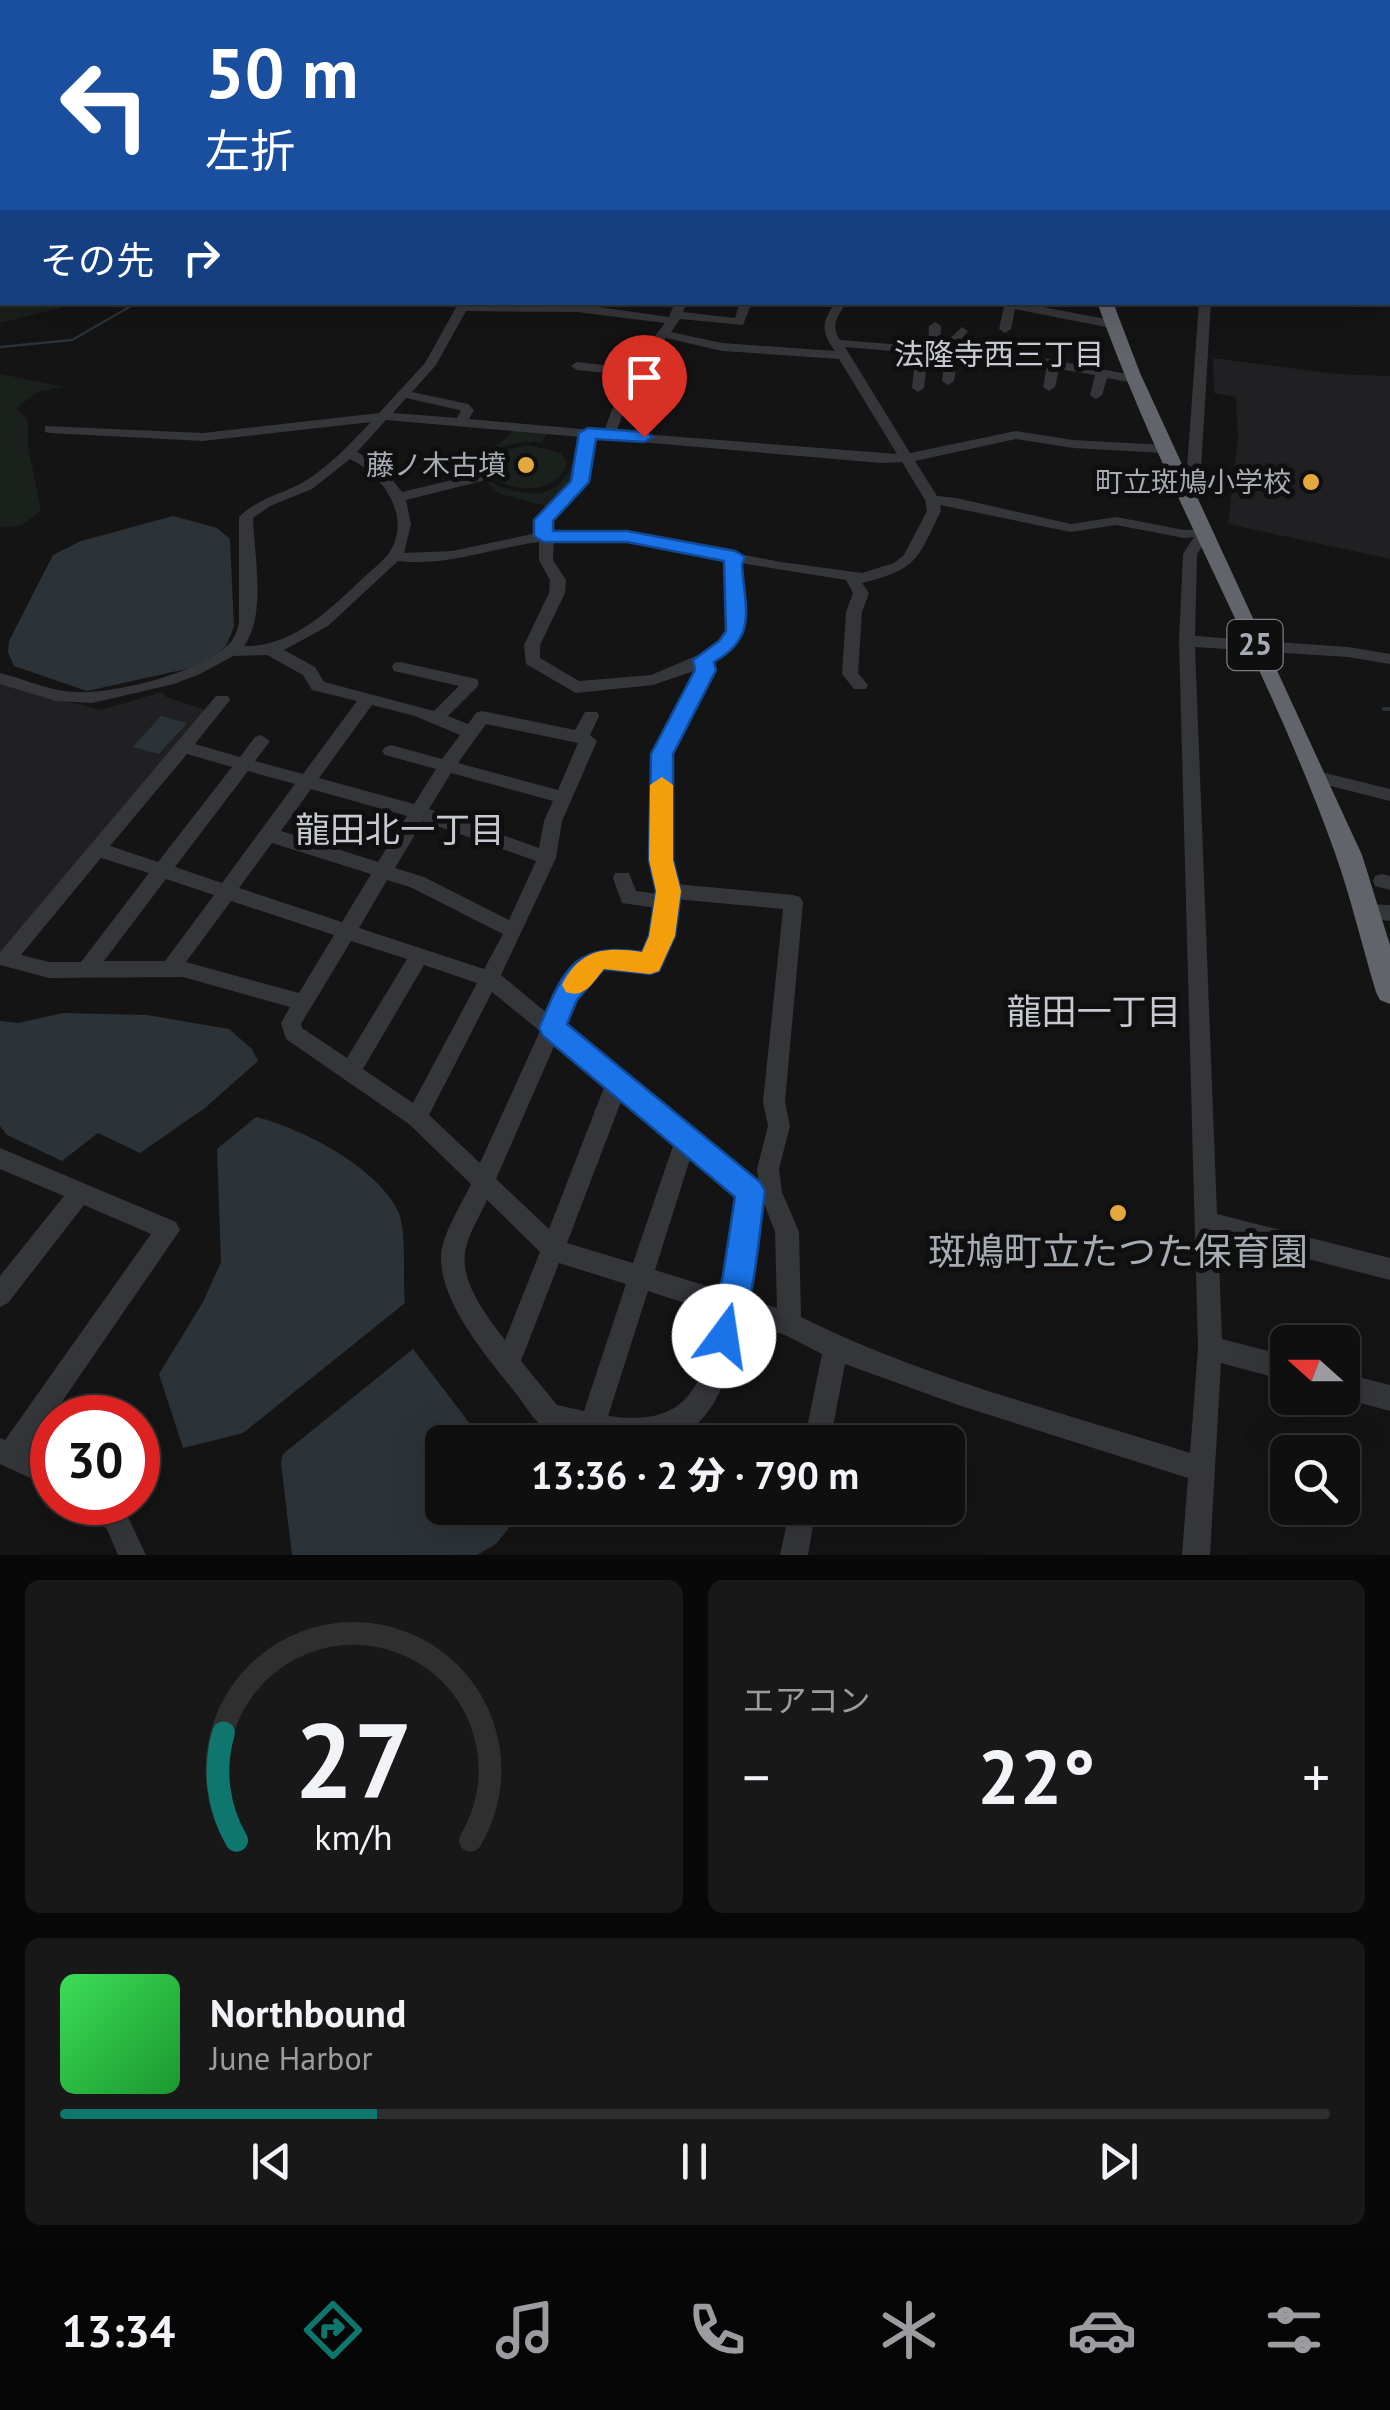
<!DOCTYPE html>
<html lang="ja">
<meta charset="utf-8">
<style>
body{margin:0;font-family:"PT Sans","Noto Sans JP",sans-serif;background:#181819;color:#f1f3f6;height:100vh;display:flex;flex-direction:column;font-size:38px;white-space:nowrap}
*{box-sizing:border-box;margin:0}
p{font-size:32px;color:#9b9c9f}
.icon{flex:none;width:55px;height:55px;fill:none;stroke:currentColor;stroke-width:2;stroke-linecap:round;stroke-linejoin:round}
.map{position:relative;height:1555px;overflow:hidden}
.side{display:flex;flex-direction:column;gap:25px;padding:25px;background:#080809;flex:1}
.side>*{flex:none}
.top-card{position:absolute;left:0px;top:0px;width:1390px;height:305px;box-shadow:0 10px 40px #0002,0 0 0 2px #2f2f30;background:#1a4fa0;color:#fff;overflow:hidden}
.needle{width:65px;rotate:291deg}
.tools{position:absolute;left:1270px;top:1325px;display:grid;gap:20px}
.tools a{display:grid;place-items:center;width:90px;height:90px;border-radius:15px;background:#0f0f10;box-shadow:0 10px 40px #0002,0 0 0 2px #2f2f30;font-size:50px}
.speed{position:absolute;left:30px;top:1395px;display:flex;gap:20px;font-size:50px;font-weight:700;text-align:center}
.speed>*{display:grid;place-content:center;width:130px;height:130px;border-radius:50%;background:#0f0f10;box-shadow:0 10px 40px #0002,0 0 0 2px #2f2f30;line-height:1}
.speed .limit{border:15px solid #d22;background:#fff;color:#111}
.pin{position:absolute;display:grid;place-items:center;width:85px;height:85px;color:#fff;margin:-102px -42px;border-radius:50% 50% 50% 0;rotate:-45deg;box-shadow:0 0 10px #0007}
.pin .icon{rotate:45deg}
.me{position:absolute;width:110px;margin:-55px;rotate:14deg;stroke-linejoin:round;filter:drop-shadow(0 0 8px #0008)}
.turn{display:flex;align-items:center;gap:35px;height:210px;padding:0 40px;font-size:45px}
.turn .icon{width:130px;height:130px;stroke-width:2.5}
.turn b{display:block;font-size:70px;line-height:85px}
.then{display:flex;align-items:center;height:95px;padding:0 40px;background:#0003;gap:20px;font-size:38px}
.big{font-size:75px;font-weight:800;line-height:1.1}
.side .tile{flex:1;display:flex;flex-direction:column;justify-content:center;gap:15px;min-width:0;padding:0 35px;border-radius:15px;background:#181819}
.side .dial{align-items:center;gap:0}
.dial svg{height:260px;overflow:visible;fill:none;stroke:#2f2f30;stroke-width:7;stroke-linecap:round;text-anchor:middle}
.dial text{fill:#f1f3f6;stroke:none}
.song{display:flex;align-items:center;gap:30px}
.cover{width:120px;height:120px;border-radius:15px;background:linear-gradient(135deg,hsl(130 70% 55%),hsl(130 70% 35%))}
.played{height:10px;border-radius:5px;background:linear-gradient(90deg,#0f766e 25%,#2f2f30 25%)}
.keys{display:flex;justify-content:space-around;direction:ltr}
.heat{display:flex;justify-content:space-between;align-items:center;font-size:55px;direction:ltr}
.side .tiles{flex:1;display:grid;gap:25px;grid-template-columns:1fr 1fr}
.tile:last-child{grid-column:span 2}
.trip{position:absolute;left:425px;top:1425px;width:540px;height:100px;border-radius:15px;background:#0f0f10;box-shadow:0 10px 40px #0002,0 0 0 2px #2f2f30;font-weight:800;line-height:100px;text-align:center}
.tab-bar{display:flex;height:160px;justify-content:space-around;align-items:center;background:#060606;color:#9b9c9f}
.tab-bar .icon{width:70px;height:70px}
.tab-bar .current{color:#0f766e}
.tab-bar b{font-size:45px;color:#f1f3f6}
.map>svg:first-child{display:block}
.built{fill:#202022}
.green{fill:#1a201b}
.water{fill:#2b3238}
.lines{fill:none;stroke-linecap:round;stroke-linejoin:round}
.stream-far1{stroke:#2b3238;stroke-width:2.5}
.stream{stroke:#2b3238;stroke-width:4}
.river{stroke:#2b3238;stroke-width:25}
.minor{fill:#35363a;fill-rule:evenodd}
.major{fill:#515359;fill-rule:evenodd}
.highway{fill:#61646a;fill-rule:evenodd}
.route{fill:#1a73e8;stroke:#114b97;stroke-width:2.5}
.slow{fill:#f59e0b}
.poi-dot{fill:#e3a93e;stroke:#0f0f10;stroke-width:4}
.labels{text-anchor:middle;stroke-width:10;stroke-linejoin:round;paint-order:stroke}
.far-poi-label{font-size:28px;fill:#a6abb4;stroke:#0f0f10;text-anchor:end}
.far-neighbourhood-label{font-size:30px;fill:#c7cad1;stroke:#0f0f10}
.shield{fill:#0f0f10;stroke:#797c83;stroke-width:2.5}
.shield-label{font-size:30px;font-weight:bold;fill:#a6abb4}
.neighbourhood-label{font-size:35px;fill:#c7cad1;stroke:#0f0f10}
.near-poi-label{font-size:38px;fill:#a6abb4;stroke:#0f0f10}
</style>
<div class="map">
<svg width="1390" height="1555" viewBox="0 0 1390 1555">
<rect width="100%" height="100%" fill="#141415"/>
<path class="built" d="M1213 358 1336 374 1390 376V559L1228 524 1238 439 1236 397 1214 393Z
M0 684 101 710 162 692 166 697 209 711 0 955Z"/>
<path class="green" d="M2 129V302L80 303 0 323Z
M0 374 65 387 39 391 16 408 28 421V446L41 510 22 525 0 528Z
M516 429 547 434 542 442C517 442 485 444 485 475 494 487 505 489 520 492 561 501 576 468 579 435H582L575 481 549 507 500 494 482 479 484 455Z
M528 445 561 453 567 463C558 494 514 494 492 477L489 466 502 451Z"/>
<path class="water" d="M173 516 217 528 230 539 234 627 226 646 209 660 191 668 87 691 14 666 8 652 9 641 53 555 81 541Z
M161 716 187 723 159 754 133 747Z
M63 1013 147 1015 229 1029 252 1049 258 1061 205 1108 140 1153 98 1133 62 1161 7 1135 0 1126V1021L18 1023Z
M256 1117C301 1128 375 1166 397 1209 408 1229 402 1278 405 1303L243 1433 183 1448 159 1374 203 1302 221 1262 217 1149Z
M413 1349 484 1442H442V1508H525L496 1544 477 1555H292L281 1463 283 1454Z"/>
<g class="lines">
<path class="stream-far1" d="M926 0 949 2
M0 347 72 340 138 302"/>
<path class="stream" d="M1384 709H1390"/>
<path class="river" d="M0 215 2 214"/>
<path class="minor" d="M565 0H606L609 2H572Z
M1150 0H1158L1159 2H1151Z
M1388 9H1390V13H1388Z
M1388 25H1390V29H1388Z
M0 36H2V43L0 44Z
M2 63V69L0 70V64Z
M1388 161H1390V167H1388Z
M1388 183H1390V189H1388Z
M1388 231H1390V237H1388Z
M1388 295H1390V302H1388Z
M459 302 577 304 669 317 675 302H687L683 312 735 318 740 302H752L743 325 680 319 671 332 722 343 835 351C821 332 821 322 836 302H847C838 316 830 324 840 340L928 347 929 326 935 322 941 326 940 348 962 327 968 331 954 349 1027 355 1138 376V382L1134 383 1107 378 1102 395 1096 399 1090 395 1095 375 1059 369 1055 387 1049 391 1043 387 1047 366 958 357 954 381 948 385 942 381 945 357 928 354 924 388 918 392 912 388 916 353 845 347 910 453 1016 431 1073 440 1165 445 1172 449 1165 453 1073 448 1016 439 915 461 937 496 956 498 1071 524 1116 517 1184 530 1210 529 1212 532 1197 554 1195 636 1348 647 1390 654V664L1348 657 1195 647 1217 1214 1390 1258V1280L1218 1236 1222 1339 1288 1356V1381L1221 1363 1210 1555H1182L1188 1478 958 1405 845 1364 830 1442H804L822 1354 785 1335 741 1321C724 1404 700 1460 601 1441 586 1438 552 1433 541 1425 532 1418 524 1404 517 1395 489 1359 439 1303 441 1255 442 1235 462 1203 471 1184L409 1124 286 1039 281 1023 290 1007 183 977 49 978 0 965V952L216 696H228L230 700 195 744 240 757 255 737 261 735 270 741 255 761 303 774 357 701 312 690 303 675 267 655 233 656 200 674 174 684 92 703 56 701 0 684V673C24 679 50 691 75 692 116 694 199 673 229 644 235 638 237 630 239 623V517C257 499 279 495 300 484 327 469 350 444 371 422L203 441 50 433 45 432V426L203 433 379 413 425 363ZM466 311 577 312 665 323 630 368 577 362 571 366 577 370 625 375 604 431 469 419 474 410 468 404 412 392 436 365ZM666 338 722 351 839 359 897 454 616 432 637 376ZM406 398 459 410 461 411 457 418 393 413ZM386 420 581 437 573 481 538 517 537 533 452 551 404 553 411 524 406 500 482 481 484 478 477 474 402 492 382 467 357 452ZM594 438 881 463 902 462 925 500 927 511 904 555 894 563 862 573 781 562 627 532 551 531 550 521 587 482ZM350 459C383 475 413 517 389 553 382 563 369 572 361 580 328 611 292 647 244 646 267 613 254 557 253 518L270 506 312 489ZM940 505 1071 532 1116 525 1184 538 1194 537 1183 554 1179 641 1198 1348 1190 1453C1062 1412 920 1377 801 1317L799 1232 782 1192 779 1169 790 1126 785 1102 803 902 800 897 793 895 676 884 670 861 671 754 713 670 712 661 733 650 744 631 740 563 846 580 853 593 846 612 842 674 854 689H866L868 685 858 673 862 612 869 593 862 583C919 569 917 559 941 511ZM554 540H627L726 560 728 631 721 642 698 655 651 675 579 681 540 658V645L565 593 566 580 553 560ZM539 542V560L550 580 549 593 524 645 526 664 576 693 653 685 697 670 653 754 652 861 658 894 636 891 629 873H615L613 878 622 903 656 908 652 936 644 956C630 956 615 951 602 953 575 957 558 992 548 1014L501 975 556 858 562 821 597 741 590 735 599 716 597 712H585L575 730 482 711 476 713 468 724 448 716 477 687 479 683 477 679 400 662 394 663 392 667 394 671 459 686 434 711 324 682 315 667 284 650 328 626 398 561C447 567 492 548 539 542ZM372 705 415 716 460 735 442 759 391 745 385 747 382 751 385 755 436 769 414 804 319 778ZM486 724 578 743 558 790 458 763ZM187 754 232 767 158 862 110 846ZM248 771 295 784 222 883 175 867ZM451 773 553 801 544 821 539 848 429 809ZM311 789 407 816 378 862 281 831ZM423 821 536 861 509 920 424 877 395 868ZM272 843 371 874 342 922 239 888ZM101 858 149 873 81 962H49L21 955ZM166 879 214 895 165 961H104ZM387 880 410 887 503 934 484 969 359 928ZM676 899 783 909 763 1102 768 1126 757 1169 759 1186 563 1026 575 999 605 969 632 973 657 970 672 936ZM231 901 334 935 299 993 186 962ZM351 941 407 959 347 1058 302 1028 301 1024ZM424 965 477 983 413 1103 363 1069ZM492 992 540 1031 480 1163 429 1115ZM555 1044 605 1085 549 1229 496 1179ZM622 1099 674 1143 633 1263 567 1243ZM691 1156 738 1195 723 1291 655 1270ZM761 1195 775 1232 777 1308 745 1298ZM487 1200 540 1252 505 1340C487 1316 461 1284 465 1253 467 1236 480 1216 487 1200ZM559 1263 626 1284 584 1411 557 1405 521 1361ZM648 1291 718 1314C703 1383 691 1428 608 1416Z
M990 302H1016L1111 320 1117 324 1111 328 1015 309 1011 329 1005 333 999 329 1004 307Z
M1199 302H1211L1201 469 1188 490 1183 491 1176 487 1187 469Z
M1317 771 1390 789V801L1311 781 1308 777Z
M1382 874 1390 876V890L1375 886 1373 881 1375 876Z
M1366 904 1390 905V921L1359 917 1356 912 1359 907Z
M0 1148 176 1222 180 1230 28 1451 52 1462V1488L0 1464V1438L5 1440 151 1234 84 1205 8 1303 0 1307V1276L64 1196 0 1169Z
M1342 1373 1390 1385V1411L1342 1398Z
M82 1502H116L125 1511 146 1555H118L107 1529 86 1511Z
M790 1508H816L808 1555H780Z"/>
<path class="major" d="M1388 56H1390V62H1388Z
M1388 130 1390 131V139L1388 138Z"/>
<path class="highway" d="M1038 0H1052L1054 2H1040Z
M1097 302H1113L1140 373 1362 855 1390 945V1004L1380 1000 1376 992C1362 946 1351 898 1335 853 1268 665 1164 491 1097 302Z"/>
</g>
<path class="route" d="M588 428 644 432 653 437 644 442 596 439 589 482 553 521V531H627L735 551 745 557 742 565C745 609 758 637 714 662L716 670 673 754V860L681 891 675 936 659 971 650 974 604 969 577 1000 567 1024 760 1182 765 1191C758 1243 755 1299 735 1347L724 1352 713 1347 708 1336 723 1275 735 1197 543 1036 539 1028C564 969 573 942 642 952L649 936 656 891 649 860 651 754 695 670 693 660 719 641 726 631 724 561 627 542H544L534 536V520L571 481 579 433Z"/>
<path class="slow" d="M662 777 673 785V860L681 891 675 936 659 971 650 974 604 969C593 982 585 999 566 992L562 985C581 948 605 947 642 952L649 936 656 891 649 860 650 785Z"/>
<g class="poi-dot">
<circle cx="526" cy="465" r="10"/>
<circle cx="1311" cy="482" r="10"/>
<circle cx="1118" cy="1213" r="10"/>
</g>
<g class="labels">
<g class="far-poi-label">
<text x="506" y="475">藤ノ木古墳</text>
<text x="1291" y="492">町立斑鳩小学校</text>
</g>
<g class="far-neighbourhood-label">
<text x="999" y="365">法隆寺西三丁目</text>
</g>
<rect class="shield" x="1227.5" y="620" width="55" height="50" rx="8"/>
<g class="shield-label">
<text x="1255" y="655">25</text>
</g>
<g class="neighbourhood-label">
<text x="400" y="842">龍田北一丁目</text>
<text x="1094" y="1024">龍田一丁目</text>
</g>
<g class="near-poi-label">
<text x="1118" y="1265">斑鳩町立たつた保育園</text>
</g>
</g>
</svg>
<div class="tools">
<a><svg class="needle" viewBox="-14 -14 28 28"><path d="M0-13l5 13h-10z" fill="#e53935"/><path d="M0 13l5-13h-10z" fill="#9b9c9f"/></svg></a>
<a><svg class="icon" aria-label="search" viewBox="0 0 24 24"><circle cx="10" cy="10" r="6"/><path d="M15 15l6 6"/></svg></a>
</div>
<div class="speed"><div class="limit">30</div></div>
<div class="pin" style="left:644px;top:437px;background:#d93025"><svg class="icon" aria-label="arrive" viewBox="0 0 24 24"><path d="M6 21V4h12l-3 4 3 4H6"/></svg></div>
<svg class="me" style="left:724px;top:1336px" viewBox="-20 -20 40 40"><circle r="19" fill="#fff"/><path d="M0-13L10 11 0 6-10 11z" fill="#1a73e8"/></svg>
<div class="trip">13:36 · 2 分 · 790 m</div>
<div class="top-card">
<div class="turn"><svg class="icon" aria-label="left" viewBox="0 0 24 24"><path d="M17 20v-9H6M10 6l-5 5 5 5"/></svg><div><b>50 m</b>左折</div></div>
<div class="then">その先<svg class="icon" aria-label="right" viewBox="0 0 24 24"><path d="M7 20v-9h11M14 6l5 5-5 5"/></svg></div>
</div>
</div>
<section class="side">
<div class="tiles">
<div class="tile dial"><svg viewBox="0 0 100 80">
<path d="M14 69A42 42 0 1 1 86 69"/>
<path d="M14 69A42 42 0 0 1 10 36" stroke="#0f766e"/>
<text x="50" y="56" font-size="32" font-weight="700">27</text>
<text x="50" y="72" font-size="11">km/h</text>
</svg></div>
<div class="tile"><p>エアコン</p>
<div class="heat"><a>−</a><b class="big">22°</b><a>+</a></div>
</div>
<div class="tile">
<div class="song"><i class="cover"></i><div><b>Northbound</b><p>June Harbor</p></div></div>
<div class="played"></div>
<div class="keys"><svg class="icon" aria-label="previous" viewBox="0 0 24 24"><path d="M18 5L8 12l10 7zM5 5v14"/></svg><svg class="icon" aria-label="pause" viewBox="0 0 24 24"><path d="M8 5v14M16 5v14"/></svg><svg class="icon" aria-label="next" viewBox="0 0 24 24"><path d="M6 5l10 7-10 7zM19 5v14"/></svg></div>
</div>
</div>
</section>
<nav class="tab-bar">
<b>13:34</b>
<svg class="icon current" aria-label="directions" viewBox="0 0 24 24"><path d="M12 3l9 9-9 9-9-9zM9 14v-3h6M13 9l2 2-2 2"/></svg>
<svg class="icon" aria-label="music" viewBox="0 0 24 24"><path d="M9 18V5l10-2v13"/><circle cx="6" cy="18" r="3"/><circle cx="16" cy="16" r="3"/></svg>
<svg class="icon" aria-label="phone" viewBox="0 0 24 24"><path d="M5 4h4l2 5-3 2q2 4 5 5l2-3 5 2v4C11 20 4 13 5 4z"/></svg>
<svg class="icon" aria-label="climate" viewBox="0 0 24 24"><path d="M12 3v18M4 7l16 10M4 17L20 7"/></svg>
<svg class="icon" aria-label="car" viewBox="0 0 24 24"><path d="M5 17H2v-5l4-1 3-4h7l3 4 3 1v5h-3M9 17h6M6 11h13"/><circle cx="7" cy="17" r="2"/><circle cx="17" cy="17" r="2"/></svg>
<svg class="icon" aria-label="filters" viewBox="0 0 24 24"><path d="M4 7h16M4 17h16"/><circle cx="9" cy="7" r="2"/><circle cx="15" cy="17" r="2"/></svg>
</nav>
